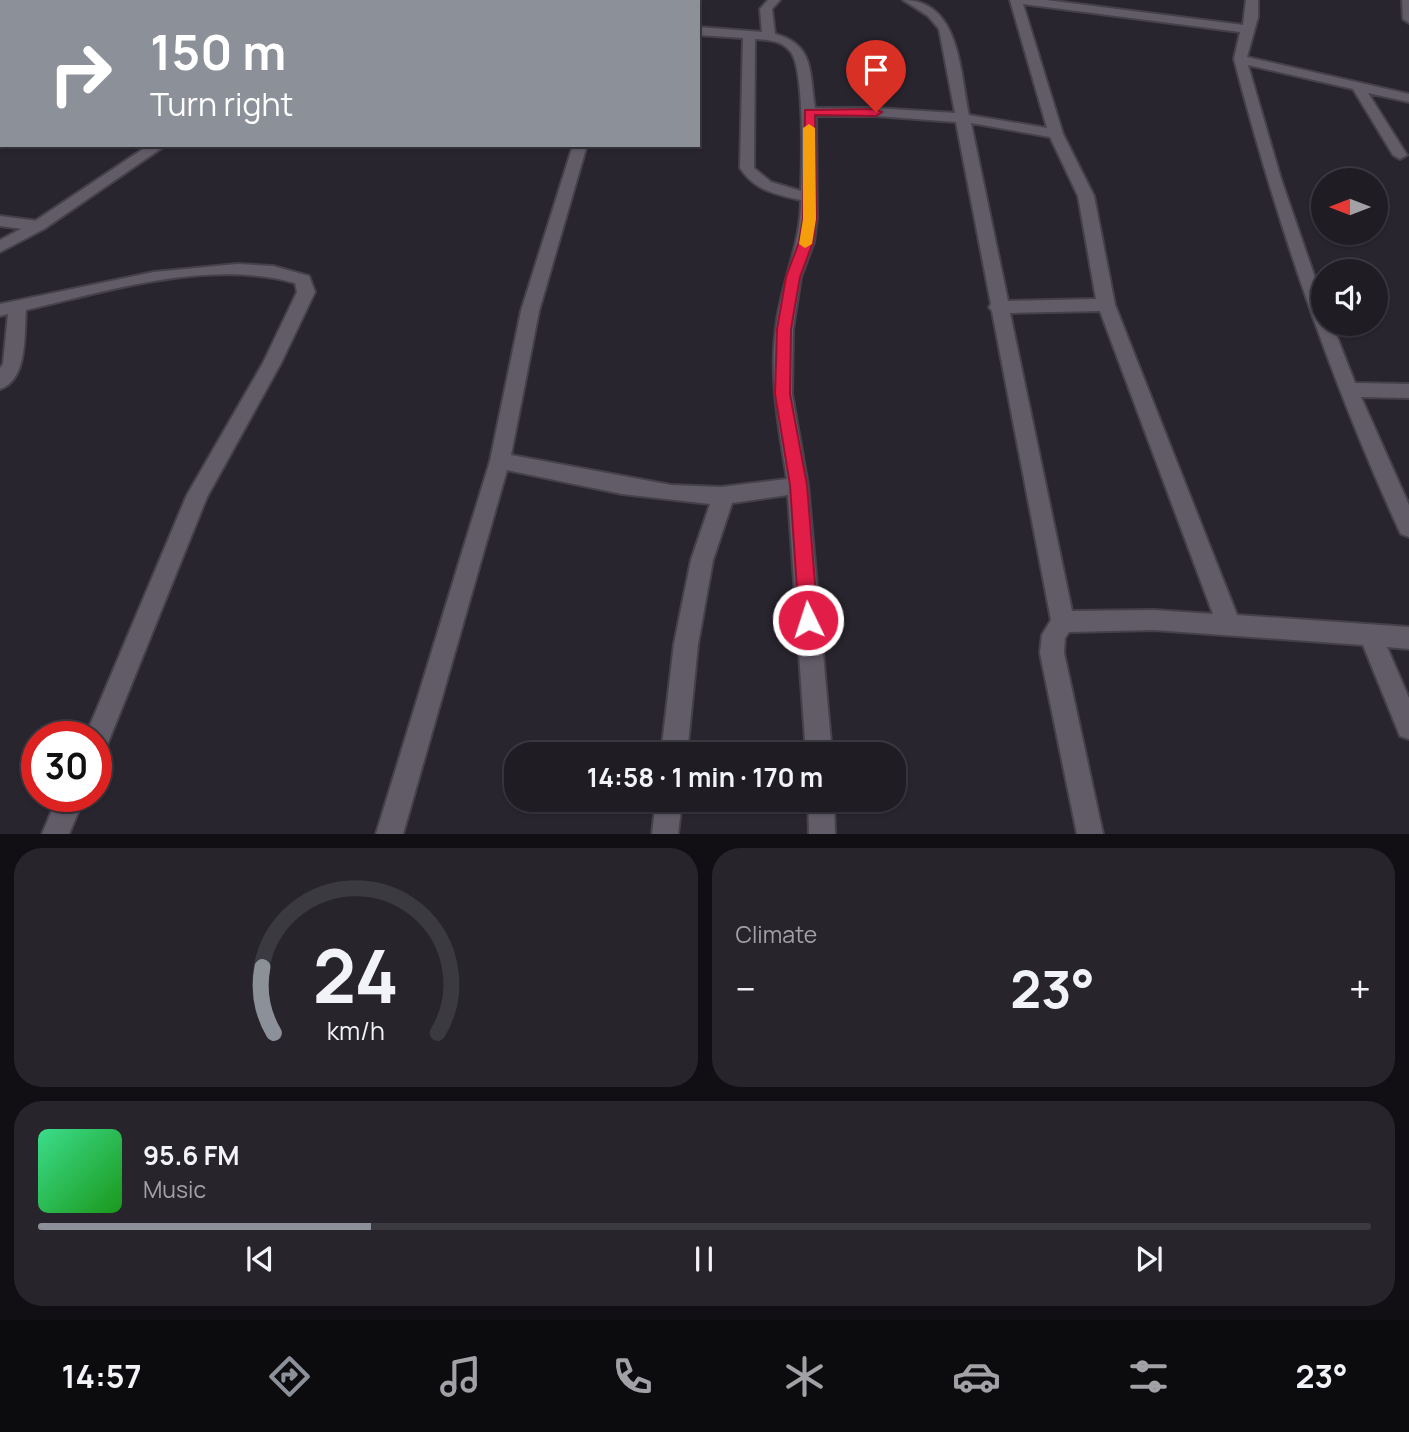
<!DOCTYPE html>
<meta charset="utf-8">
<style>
body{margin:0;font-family:Manrope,sans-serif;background:#27252b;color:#f1f3f6;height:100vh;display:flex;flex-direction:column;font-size:26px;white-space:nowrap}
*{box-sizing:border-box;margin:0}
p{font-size:23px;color:#a1a1a6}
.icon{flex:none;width:38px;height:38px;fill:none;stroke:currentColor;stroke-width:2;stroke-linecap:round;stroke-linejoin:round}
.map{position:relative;height:834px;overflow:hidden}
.details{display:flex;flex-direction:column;gap:14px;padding:14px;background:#110f13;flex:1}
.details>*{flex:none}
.banner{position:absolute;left:0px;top:0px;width:700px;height:147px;box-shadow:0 2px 5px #0004,0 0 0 2px #3c3a41;background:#8c9099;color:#fff;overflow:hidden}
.needle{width:46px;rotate:270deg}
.controls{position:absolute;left:1311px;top:168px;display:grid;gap:14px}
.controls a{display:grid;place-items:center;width:77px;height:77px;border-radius:50%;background:#1f1c23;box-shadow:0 2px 5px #0004,0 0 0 2px #3c3a41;font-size:35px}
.speed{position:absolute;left:21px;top:721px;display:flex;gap:14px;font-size:35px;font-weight:700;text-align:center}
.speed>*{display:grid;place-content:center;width:91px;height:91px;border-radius:50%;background:#1f1c23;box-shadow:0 2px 5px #0004,0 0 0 2px #3c3a41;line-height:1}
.speed .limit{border:10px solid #d22;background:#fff;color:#111}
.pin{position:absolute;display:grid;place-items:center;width:60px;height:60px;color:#fff;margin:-72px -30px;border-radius:50% 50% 50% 0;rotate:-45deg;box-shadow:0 0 7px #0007}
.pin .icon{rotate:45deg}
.me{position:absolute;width:77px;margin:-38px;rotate:356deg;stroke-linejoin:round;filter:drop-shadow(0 0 5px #0008)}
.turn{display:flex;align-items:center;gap:24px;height:147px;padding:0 35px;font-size:32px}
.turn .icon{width:91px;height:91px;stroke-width:2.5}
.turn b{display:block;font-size:49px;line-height:60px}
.big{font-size:52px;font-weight:700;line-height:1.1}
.details .tile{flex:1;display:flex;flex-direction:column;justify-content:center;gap:10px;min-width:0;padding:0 24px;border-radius:28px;background:#27252b}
.details .dial{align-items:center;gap:0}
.dial svg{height:182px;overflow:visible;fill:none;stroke:#3c3a41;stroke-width:7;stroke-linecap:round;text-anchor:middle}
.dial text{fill:#f1f3f6;stroke:none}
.song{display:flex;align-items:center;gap:21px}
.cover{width:84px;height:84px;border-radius:10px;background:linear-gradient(135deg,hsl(150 70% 55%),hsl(120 70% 35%))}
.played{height:7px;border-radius:4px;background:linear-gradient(90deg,#8c9099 25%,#3c3a41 25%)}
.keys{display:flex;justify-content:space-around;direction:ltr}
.heat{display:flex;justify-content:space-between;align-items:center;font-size:38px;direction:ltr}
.details .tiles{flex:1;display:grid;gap:14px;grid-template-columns:1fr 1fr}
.tile:last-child{grid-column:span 2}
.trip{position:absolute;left:504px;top:742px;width:402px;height:70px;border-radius:28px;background:#1f1c23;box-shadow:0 2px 5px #0004,0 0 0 2px #3c3a41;font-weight:700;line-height:70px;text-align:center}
.dock{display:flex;height:112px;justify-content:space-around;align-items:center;background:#0c0b0e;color:#a1a1a6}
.dock .icon{width:49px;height:49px}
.dock .on{color:#8c9099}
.dock b{font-size:32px;color:#f1f3f6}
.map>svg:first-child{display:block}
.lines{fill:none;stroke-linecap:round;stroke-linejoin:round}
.minor-casing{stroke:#45414a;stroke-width:4}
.tertiary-casing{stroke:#45414a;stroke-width:4}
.minor{fill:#625c69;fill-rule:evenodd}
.tertiary{fill:#625c69;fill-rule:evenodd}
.route{fill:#e11d48;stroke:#92132f;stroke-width:2}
.slow{fill:#f59e0b}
</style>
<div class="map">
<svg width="1409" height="834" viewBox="0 0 1409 834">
<rect width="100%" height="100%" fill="#29252f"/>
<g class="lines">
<g class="minor-casing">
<path id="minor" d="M768 0H780L772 9 775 34C815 45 809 72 815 108H876L955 113 939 29 928 16 903 0C960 0 960 72 969 115L1047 128 1010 0H1046L1243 25 1246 0H1258V17L1247 57 1409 94V102L1368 93 1407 155 1400 159 1393 155 1353 89 1248 65 1281 179 1323 301V324H1332L1355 383 1409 384V398L1361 397 1409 505V537L1401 534 1398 528C1329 376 1276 220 1234 59L1240 32 1023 4 1063 134 1094 196 1115 305 1237 615 1409 627V649L1387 647 1409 698V739L1400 736 1363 645 1154 630 1069 632 1065 638 1064 653 1103 834H1077L1040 653 1042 635 1051 620 992 311 989 307 991 304 956 122 876 116H816L817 219 814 242 801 277 793 329 792 394 808 485 832 754H806L788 495 732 503 713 560 698 644 687 754H661L674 644 691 560 710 504 622 494 507 470 403 834H376L490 461 521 311 573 145H587L539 311 511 455 671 485 721 487 787 479C779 428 769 378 776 327 781 283 801 244 801 200 776 194 755 191 740 168L743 38 698 35V27L762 32 760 9ZM755 39C768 40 781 40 790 51 805 67 802 165 801 191L771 182 754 168ZM971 123 1050 137 1078 196 1096 299 1008 301ZM1100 311 1213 614 1154 610 1072 611 1010 313Z
M1402 0H1409V23L1403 19Z
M0 70H2V78H0Z
M0 216 38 221 46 226 38 231 0 226Z
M237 264 273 266 309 276 315 292 281 363 207 497 105 750 96 753V737H85L187 495 263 363 297 292 295 283C209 259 111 290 26 310 24 333 28 380 0 389V368L3 364 8 314 0 316V304L154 272Z
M58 796H85L69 834H42Z
M656 800H682L678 834H652Z
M808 800H834L835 834H809Z"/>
</g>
<g class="tertiary-casing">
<path id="tertiary" d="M393 0H407L392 2Z
M149 145H166L44 229 0 252V240L32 223Z"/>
</g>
<use href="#minor" class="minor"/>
<use href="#tertiary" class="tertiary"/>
</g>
<path class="route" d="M805 110 876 109 882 112 876 116 815 115 816 219 813 242 800 277 791 329 790 394 807 485 818 620 815 626 808 628 802 626 799 620 790 485 775 394 777 329 786 277 799 242 803 219Z"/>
<path class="slow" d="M809 124 815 128 816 219 812 244 805 248 799 244 803 219V128Z"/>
</svg>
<div class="controls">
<a><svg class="needle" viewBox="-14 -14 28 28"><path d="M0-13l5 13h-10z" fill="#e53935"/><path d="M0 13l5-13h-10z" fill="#a1a1a6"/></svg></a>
<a><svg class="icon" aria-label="sound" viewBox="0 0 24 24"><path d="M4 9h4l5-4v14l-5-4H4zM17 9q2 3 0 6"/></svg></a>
</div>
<div class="speed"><div class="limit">30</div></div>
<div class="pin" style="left:876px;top:112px;background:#d93025"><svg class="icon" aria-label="arrive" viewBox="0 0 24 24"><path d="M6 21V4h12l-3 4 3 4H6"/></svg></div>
<svg class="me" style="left:808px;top:620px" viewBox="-20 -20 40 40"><circle r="17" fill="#e11d48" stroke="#fff" stroke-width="3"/><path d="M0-11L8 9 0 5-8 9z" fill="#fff"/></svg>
<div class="trip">14:58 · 1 min · 170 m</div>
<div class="banner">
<div class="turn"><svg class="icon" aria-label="right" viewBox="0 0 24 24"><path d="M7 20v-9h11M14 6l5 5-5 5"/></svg><div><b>150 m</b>Turn right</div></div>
</div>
</div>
<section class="details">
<div class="tiles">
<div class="tile dial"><svg viewBox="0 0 100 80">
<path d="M14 69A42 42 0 1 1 86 69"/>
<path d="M14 69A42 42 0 0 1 9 40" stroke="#8c9099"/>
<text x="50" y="56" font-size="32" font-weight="700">24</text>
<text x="50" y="72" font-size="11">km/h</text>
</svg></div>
<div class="tile"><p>Climate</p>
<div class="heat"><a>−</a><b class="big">23°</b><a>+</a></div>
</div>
<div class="tile">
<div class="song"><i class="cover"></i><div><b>95.6 FM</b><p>Music</p></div></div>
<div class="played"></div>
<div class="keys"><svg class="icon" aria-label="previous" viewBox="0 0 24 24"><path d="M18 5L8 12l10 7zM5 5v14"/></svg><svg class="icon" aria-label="pause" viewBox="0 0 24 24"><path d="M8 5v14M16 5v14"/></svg><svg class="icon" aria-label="next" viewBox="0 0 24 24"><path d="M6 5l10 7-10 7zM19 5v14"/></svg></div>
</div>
</div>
</section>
<nav class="dock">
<b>14:57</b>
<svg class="icon on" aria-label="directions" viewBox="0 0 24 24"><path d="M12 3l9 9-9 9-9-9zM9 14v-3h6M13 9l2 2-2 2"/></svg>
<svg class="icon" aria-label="music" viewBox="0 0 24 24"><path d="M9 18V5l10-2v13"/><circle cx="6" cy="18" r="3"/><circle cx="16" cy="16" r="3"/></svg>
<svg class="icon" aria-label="phone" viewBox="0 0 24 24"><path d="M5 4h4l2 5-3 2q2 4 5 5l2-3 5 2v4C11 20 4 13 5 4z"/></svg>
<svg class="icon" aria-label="climate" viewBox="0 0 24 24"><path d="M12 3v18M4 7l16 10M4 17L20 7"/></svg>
<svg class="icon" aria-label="car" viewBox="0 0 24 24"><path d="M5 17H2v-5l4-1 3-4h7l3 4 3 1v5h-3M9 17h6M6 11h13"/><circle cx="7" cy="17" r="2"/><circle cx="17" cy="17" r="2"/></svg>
<svg class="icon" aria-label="filters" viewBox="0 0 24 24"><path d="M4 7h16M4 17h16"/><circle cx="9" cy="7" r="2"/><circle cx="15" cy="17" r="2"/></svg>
<b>23°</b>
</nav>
